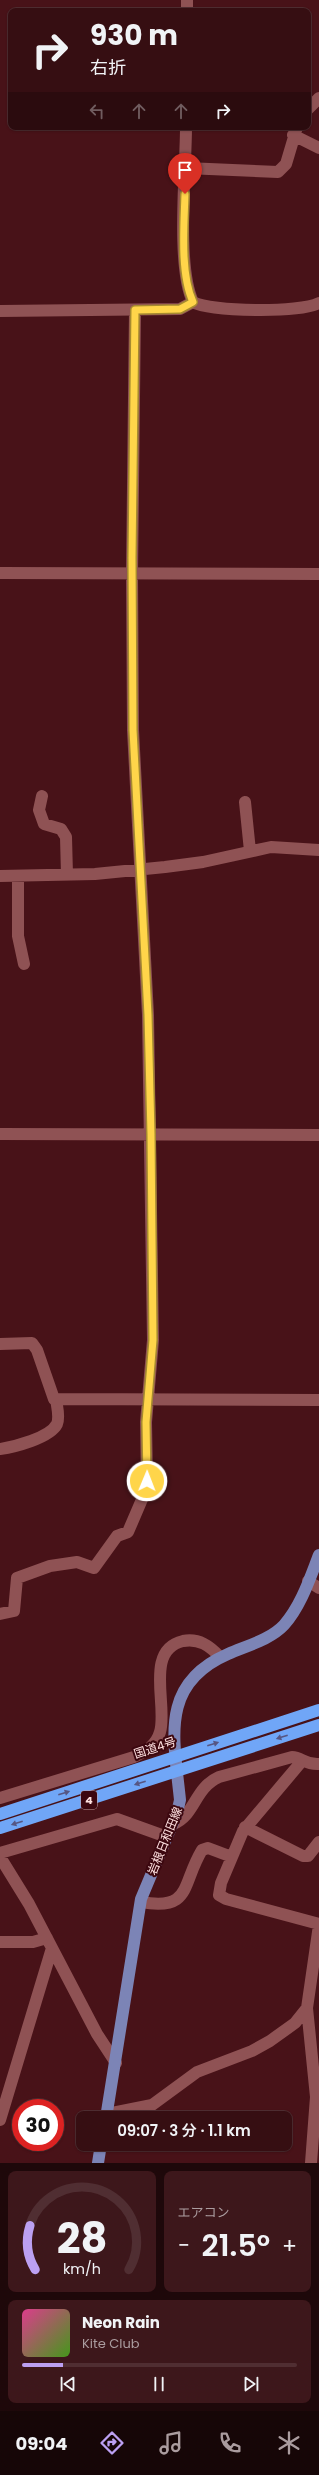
<!DOCTYPE html>
<html lang="ja">
<meta charset="utf-8">
<style>
body{margin:0;font-family:Poppins,"Noto Sans JP",sans-serif;background:#3d171b;color:#f1f3f6;height:100vh;display:flex;flex-direction:column;font-size:15px;white-space:nowrap}
*{box-sizing:border-box;margin:0}
p{font-size:13px;color:#aa9c9f}
.icon{flex:none;width:22px;height:22px;fill:none;stroke:currentColor;stroke-width:2;stroke-linecap:round;stroke-linejoin:round}
.map{position:relative;height:2163px;overflow:hidden}
.drawer{display:flex;flex-direction:column;gap:8px;padding:8px;background:#1e080a;flex:1}
.drawer>*{flex:none}
.guide{position:absolute;left:8px;top:8px;width:303px;height:122px;border-radius:8px;box-shadow:0 1px 3px #0004,0 0 0 1px #502e32;background:#360e12;color:#f1f3f6;overflow:hidden}
.speed{position:absolute;left:12px;top:2099px;display:flex;gap:8px;font-size:20px;font-weight:700;text-align:center}
.speed>*{display:grid;place-content:center;width:52px;height:52px;border-radius:50%;background:#360e12;box-shadow:0 1px 3px #0004,0 0 0 1px #502e32;line-height:1}
.speed .limit{border:6px solid #d22;background:#fff;color:#111}
.pin{position:absolute;display:grid;place-items:center;width:34px;height:34px;color:#fff;margin:-41px -17px;border-radius:50% 50% 50% 0;rotate:-45deg;box-shadow:0 0 4px #0007}
.pin .icon{rotate:45deg}
.me{position:absolute;width:44px;margin:-22px;rotate:1deg;stroke-linejoin:round;filter:drop-shadow(0 0 3px #0008)}
.turn{display:flex;align-items:center;gap:14px;height:84px;padding:0 16px;font-size:18px}
.turn .icon{width:52px;height:52px;stroke-width:2.5}
.turn b{display:block;font-size:28px;line-height:34px}
.lanes{display:flex;align-items:center;height:38px;padding:0 16px;background:#0003;justify-content:center;gap:20px;direction:ltr}
.lanes .off{opacity:.35}
.big{font-size:30px;font-weight:600;line-height:1.1}
.drawer .widget{flex:1;display:flex;flex-direction:column;justify-content:center;gap:6px;min-width:0;padding:0 14px;border-radius:8px;background:#3d171b}
.drawer .dial{align-items:center;gap:0}
.dial svg{height:104px;overflow:visible;fill:none;stroke:#502e32;stroke-width:7;stroke-linecap:round;text-anchor:middle}
.dial text{fill:#f1f3f6;stroke:none}
.song{display:flex;align-items:center;gap:12px}
.cover{width:48px;height:48px;border-radius:6px;background:linear-gradient(135deg,hsl(330 70% 55%),hsl(100 70% 35%))}
.played{height:4px;border-radius:2px;background:linear-gradient(90deg,#bca0f2 15%,#502e32 15%)}
.keys{display:flex;justify-content:space-around;direction:ltr}
.heat{display:flex;justify-content:space-between;align-items:center;font-size:22px;direction:ltr}
.drawer .tiles{flex:1;display:grid;gap:8px;grid-template-columns:1fr 1fr}
.widget:last-child{grid-column:span 2}
.trip{position:absolute;left:76px;top:2111px;width:216px;height:40px;border-radius:8px;background:#360e12;box-shadow:0 1px 3px #0004,0 0 0 1px #502e32;font-weight:600;line-height:40px;text-align:center}
.menu{display:flex;height:64px;justify-content:space-around;align-items:center;background:#160607;color:#aa9c9f}
.menu .icon{width:28px;height:28px}
.menu .selected{color:#bca0f2}
.menu b{font-size:18px;color:#f1f3f6}
.map>svg:first-child{display:block}
.lines{fill:none;stroke-linecap:round;stroke-linejoin:round}
.minor{stroke:#8f5254;stroke-width:12}
.major{stroke:#7c84b6;stroke-width:12}
.highway{stroke:#70a6f7;stroke-width:12}
.oneway{fill:#565683}
.route-casing{stroke:#a68a30;stroke-width:10}
.route{stroke:#ffd54a;stroke-width:7}
.labels{text-anchor:middle;stroke-width:4;stroke-linejoin:round;paint-order:stroke}
.shield{fill:#3c070f;stroke:#c4a0a2;stroke-width:1}
.shield-label{font-size:11px;font-weight:bold;fill:#ffe1e1}
.street-label{font-size:12px;fill:#ffe1e1;stroke:#3c070f}
</style>
<div class="map">
<svg width="319" height="2163" viewBox="0 0 319 2163">
<rect width="100%" height="100%" fill="#481218"/>
<g class="lines">
<path class="minor" d="M187 11V0
M308 109 319 98
M186 127C186 170 176 266 193 302 211 312 300 313 319 303
M293 135 319 148
M186 168 278 172 286 164 297 127
M0 311 180 309 193 302
M0 573 319 574
M42 796 39 810 44 824 61 829 66 837 67 875
M245 802 250 851
M0 876 95 874 165 867 203 862 271 847 319 850
M18 876V936L24 964
M0 1134 319 1135
M0 1344 32 1343 37 1350 54 1399 319 1400
M0 1449C14 1447 50 1438 57 1424 60 1417 57 1407 56 1399
M308 1581 319 1588
M0 1614 14 1611 17 1578 50 1566 77 1562 94 1568 117 1536 128 1532 143 1497 147 1481 146 1422 153 1340 148 1015 133 730 132 574 135 310
M302 1761 243 1831 221 1883 219 1895 226 1899 319 1924
M0 1798 134 1757C146 1751 156 1746 160 1732 168 1706 144 1650 183 1641 199 1638 210 1646 220 1657
M173 1824C195 1816 194 1788 219 1777L292 1757C302 1757 305 1765 319 1764
M245 1827 303 1856H308L319 1842
M0 1853 117 1819 167 1837
M0 1857 29 1904 97 2034 116 2063
M141 1902C192 1911 181 1885 202 1850L208 1848 232 1857
M0 1942H33L47 1938
M107 2114 152 2105 197 2072 252 2051 270 2041 295 2023 307 2008
M0 2120 52 1948
M311 2163 316 2097 307 2008 319 1925"/>
<path class="major" d="M106 2118 141 1899 177 1813 180 1800C174 1739 159 1684 228 1654 246 1646 270 1640 284 1625 301 1606 310 1578 319 1555
M98 2163 101 2144"/>
<path class="highway" d="M0 1814 319 1710
M0 1828 319 1725"/>
</g>
<defs><path id="oneway-solid" d="M-6-.8H1V-3.2L6.5 0L1 3.2V.8H-6Z"/></defs>
<g class="oneway">
<use href="#oneway-solid" transform="translate(282 1737) rotate(162)"/>
<use href="#oneway-solid" transform="translate(213 1744) rotate(-17)"/>
<use href="#oneway-solid" transform="translate(140 1783) rotate(162)"/>
<use href="#oneway-solid" transform="translate(64 1793) rotate(-18)"/>
<use href="#oneway-solid" transform="translate(17 1823) rotate(162)"/>
</g>
<g class="lines">
<g class="route-casing">
<path id="route" d="M147 1481 146 1422 153 1340 151 1134 148 1015 133 730 132 558 135 310 180 309 193 302C180 274 184 226 185 194"/>
</g>
<use href="#route" class="route"/>
</g>
<g class="labels">
<rect class="shield" x="81" y="1791" width="16" height="18" rx="3"/>
<g class="shield-label">
<text x="89" y="1804">4</text>
</g>
<g class="street-label">
<text transform="translate(155 1748) rotate(-18)" y="4">国道4号</text>
<text transform="translate(165 1841) rotate(-68)" y="4">岩根日和田線</text>
</g>
</g>
</svg>
<div class="speed"><div class="limit">30</div></div>
<div class="pin" style="left:185px;top:194px;background:#d93025"><svg class="icon" aria-label="arrive" viewBox="0 0 24 24"><path d="M6 21V4h12l-3 4 3 4H6"/></svg></div>
<svg class="me" style="left:147px;top:1481px" viewBox="-20 -20 40 40"><circle r="17" fill="#ffd54a" stroke="#fff" stroke-width="3"/><path d="M0-11L8 9 0 5-8 9z" fill="#fff"/></svg>
<div class="trip">09:07 · 3 分 · 1.1 km</div>
<div class="guide">
<div class="turn"><svg class="icon" aria-label="right" viewBox="0 0 24 24"><path d="M7 20v-9h11M14 6l5 5-5 5"/></svg><div><b>930 m</b>右折</div></div>
<div class="lanes"><svg class="icon off" aria-label="left" viewBox="0 0 24 24"><path d="M17 20v-9H6M10 6l-5 5 5 5"/></svg><svg class="icon off" aria-label="ahead" viewBox="0 0 24 24"><path d="M12 20V5M6 11l6-6 6 6"/></svg><svg class="icon off" aria-label="ahead" viewBox="0 0 24 24"><path d="M12 20V5M6 11l6-6 6 6"/></svg><svg class="icon" aria-label="right" viewBox="0 0 24 24"><path d="M7 20v-9h11M14 6l5 5-5 5"/></svg></div>
</div>
</div>
<section class="drawer">
<div class="tiles">
<div class="widget dial"><svg viewBox="0 0 100 80">
<path d="M14 69A42 42 0 1 1 86 69"/>
<path d="M14 69A42 42 0 0 1 10 35" stroke="#bca0f2"/>
<text x="50" y="56" font-size="32" font-weight="700">28</text>
<text x="50" y="72" font-size="11">km/h</text>
</svg></div>
<div class="widget"><p>エアコン</p>
<div class="heat"><a>−</a><b class="big">21.5°</b><a>+</a></div>
</div>
<div class="widget">
<div class="song"><i class="cover"></i><div><b>Neon Rain</b><p>Kite Club</p></div></div>
<div class="played"></div>
<div class="keys"><svg class="icon" aria-label="previous" viewBox="0 0 24 24"><path d="M18 5L8 12l10 7zM5 5v14"/></svg><svg class="icon" aria-label="pause" viewBox="0 0 24 24"><path d="M8 5v14M16 5v14"/></svg><svg class="icon" aria-label="next" viewBox="0 0 24 24"><path d="M6 5l10 7-10 7zM19 5v14"/></svg></div>
</div>
</div>
</section>
<nav class="menu">
<b>09:04</b>
<svg class="icon selected" aria-label="directions" viewBox="0 0 24 24"><path d="M12 3l9 9-9 9-9-9zM9 14v-3h6M13 9l2 2-2 2"/></svg>
<svg class="icon" aria-label="music" viewBox="0 0 24 24"><path d="M9 18V5l10-2v13"/><circle cx="6" cy="18" r="3"/><circle cx="16" cy="16" r="3"/></svg>
<svg class="icon" aria-label="phone" viewBox="0 0 24 24"><path d="M5 4h4l2 5-3 2q2 4 5 5l2-3 5 2v4C11 20 4 13 5 4z"/></svg>
<svg class="icon" aria-label="climate" viewBox="0 0 24 24"><path d="M12 3v18M4 7l16 10M4 17L20 7"/></svg>
</nav>
